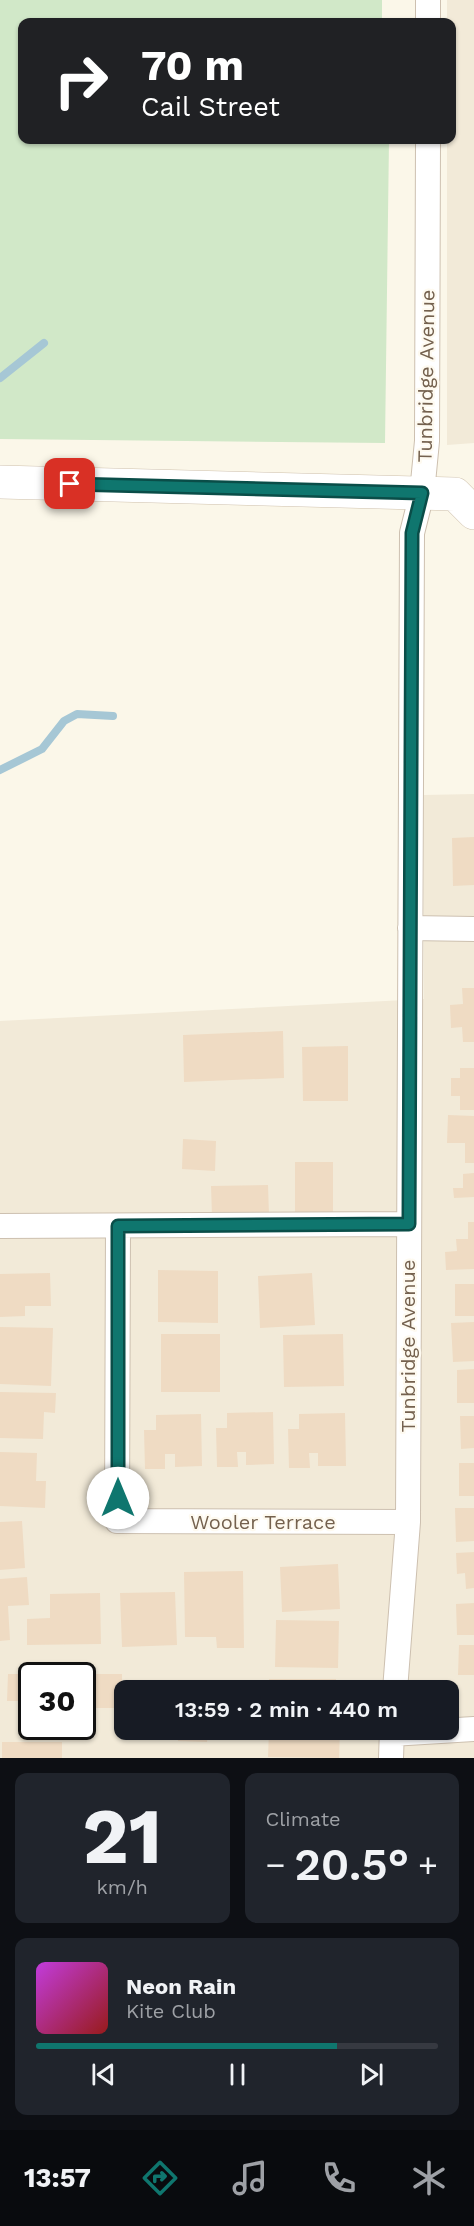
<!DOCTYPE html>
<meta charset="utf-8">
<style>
body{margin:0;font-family:"Work Sans",sans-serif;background:#20242c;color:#f1f3f6;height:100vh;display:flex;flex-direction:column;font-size:22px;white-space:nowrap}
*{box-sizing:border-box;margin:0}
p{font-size:20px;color:#9ea1a6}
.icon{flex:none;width:33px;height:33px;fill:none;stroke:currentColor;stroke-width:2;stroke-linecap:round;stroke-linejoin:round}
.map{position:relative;height:1758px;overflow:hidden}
.sheet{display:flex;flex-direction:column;gap:15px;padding:15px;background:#0d0f14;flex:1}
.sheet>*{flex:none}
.guide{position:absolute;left:18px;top:18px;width:438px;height:126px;border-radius:12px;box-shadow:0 2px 4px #0004;background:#202124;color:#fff;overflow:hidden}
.speed{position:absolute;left:18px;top:1662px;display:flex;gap:12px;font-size:30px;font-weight:700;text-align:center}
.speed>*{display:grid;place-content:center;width:78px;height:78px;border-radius:50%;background:#171b24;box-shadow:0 2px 4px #0004;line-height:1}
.speed .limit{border:3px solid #111;border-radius:9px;background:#fff;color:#111}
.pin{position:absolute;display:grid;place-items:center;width:51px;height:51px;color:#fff;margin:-26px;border-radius:12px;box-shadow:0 3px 9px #0006}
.me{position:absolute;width:66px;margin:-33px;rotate:0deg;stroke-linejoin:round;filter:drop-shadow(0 0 4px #0008)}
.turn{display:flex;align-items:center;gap:21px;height:126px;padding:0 24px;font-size:27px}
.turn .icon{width:78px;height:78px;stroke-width:2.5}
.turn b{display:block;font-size:42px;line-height:51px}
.big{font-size:45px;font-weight:600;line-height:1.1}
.sheet .widget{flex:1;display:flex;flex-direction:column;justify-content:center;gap:9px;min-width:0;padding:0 21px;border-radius:12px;background:#20242c}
.sheet .dial{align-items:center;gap:0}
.dial b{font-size:78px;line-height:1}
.song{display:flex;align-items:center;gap:18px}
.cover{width:72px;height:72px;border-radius:9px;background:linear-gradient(135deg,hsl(290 70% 55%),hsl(0 70% 35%))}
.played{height:6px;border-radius:3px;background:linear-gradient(90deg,#0f766e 75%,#363941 75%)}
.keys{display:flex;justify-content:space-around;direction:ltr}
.heat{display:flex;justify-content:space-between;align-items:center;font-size:33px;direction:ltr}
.sheet .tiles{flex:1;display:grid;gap:15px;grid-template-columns:1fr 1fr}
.widget:last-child{grid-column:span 2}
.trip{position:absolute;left:114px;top:1680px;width:345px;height:60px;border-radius:12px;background:#171b24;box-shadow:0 2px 4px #0004;font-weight:600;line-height:60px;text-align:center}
.tabs{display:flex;height:96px;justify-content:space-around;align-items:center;background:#090b0e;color:#9ea1a6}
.tabs .icon{width:42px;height:42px}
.tabs .current{color:#0f766e}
.tabs b{font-size:27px;color:#f1f3f6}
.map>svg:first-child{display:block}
.residential{fill:#f2ead8;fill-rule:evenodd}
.green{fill:#d1e8c8}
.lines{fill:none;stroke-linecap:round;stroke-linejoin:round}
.stream{stroke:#a6c7d5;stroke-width:8}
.building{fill:#efdbc3}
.minor-casing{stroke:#cdc0b0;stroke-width:26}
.secondary-casing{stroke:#cfc1ad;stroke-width:34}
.minor{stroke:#fff;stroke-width:24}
.secondary{stroke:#fff;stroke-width:33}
.route-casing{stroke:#0a4d48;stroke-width:15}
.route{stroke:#0f766e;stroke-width:10}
.labels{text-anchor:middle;stroke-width:4.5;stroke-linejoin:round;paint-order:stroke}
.street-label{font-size:20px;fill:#74614e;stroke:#fefaf0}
</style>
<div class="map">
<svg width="474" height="1758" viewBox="0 0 474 1758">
<rect width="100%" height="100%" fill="#fbf7e9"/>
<path class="residential" d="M447 0H474V443L447 445V140H452V22H447Z
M474 794V1758H0V1021L424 999V795ZM32 1676H82V1726H32ZM124 1690H448V1730H124Z"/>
<path class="green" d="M0 0H382V22H22V140H389L385 443 0 439Z"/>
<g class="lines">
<path class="stream" d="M0 378 44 343
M0 770 42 749 64 721 77 714 113 716"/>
</g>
<path class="building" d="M474 837V885L453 886 452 838Z
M462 988H474V1042H463L462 1027 451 1028 450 1005 463 1004Z
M283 1031 284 1078 184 1082 183 1035Z
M348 1046V1101H303L302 1047Z
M460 1068H474V1110H460V1096H451V1078H460Z
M448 1115 474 1116V1163H465V1143H447Z
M183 1139 216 1141 215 1171 182 1169Z
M295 1162H333V1213H295Z
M474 1173V1197L454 1198 453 1188H463V1174Z
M268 1185 269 1215 212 1216 211 1186Z
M468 1222H474V1269L446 1270 445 1252 457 1251 456 1239H468Z
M158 1270 218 1271V1323L158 1322Z
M50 1273 51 1306H25V1316L0 1317V1274Z
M312 1273 315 1325 260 1328 258 1276Z
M455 1284H474V1316H455Z
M474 1322V1361L453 1362 451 1323Z
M0 1327 53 1328 51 1386 0 1384Z
M161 1334H220V1392H161Z
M343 1334 344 1386 284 1387 283 1335Z
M474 1369V1403H457V1370Z
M0 1392 56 1393 55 1413 44 1412 43 1439 0 1438Z
M273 1412 274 1464 246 1465V1452H237L238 1467H217L216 1428H227V1413Z
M345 1413 346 1466H318V1453H309L310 1468H289L288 1429H299V1414Z
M201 1414 202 1466 175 1467V1454H165V1469H145L144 1430H156V1415Z
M460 1416H474V1448L461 1449Z
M0 1452 37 1453 36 1481H46L45 1508 0 1506Z
M459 1463H474V1496H459Z
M455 1508H474V1541L456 1542Z
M22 1521 25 1568 0 1570V1522Z
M474 1552V1588L466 1589 465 1573 457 1574 456 1553Z
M338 1564 340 1609 282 1612 280 1567Z
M243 1571 244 1648H217L216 1637H185L184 1572Z
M27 1577 29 1605 8 1606 10 1640 0 1641V1579Z
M175 1592 177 1645 122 1647 120 1593Z
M100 1593 101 1644 27 1645V1619L50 1618V1594Z
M474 1603V1635H457L456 1604Z
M276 1620 339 1621 338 1668 275 1667Z
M459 1645H474V1675H458Z
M8 1674H32V1724H27V1701H7Z
M82 1674H122V1708H82Z
M269 1679H336V1690H269Z
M170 1687H198V1690H169Z
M179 1730H208L207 1742 178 1741Z
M269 1730H340L339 1758 268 1757Z
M2 1742H62V1758H2Z"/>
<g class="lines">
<g class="minor-casing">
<path id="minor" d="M428 22V0
M410 928 474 929
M0 1226 409 1224
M118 1226 117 1521 408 1522
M395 1690 408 1522 412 533 422 493 427 441 428 140
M391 1734 474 1729
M391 1758 392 1730"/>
</g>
<g class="secondary-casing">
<path id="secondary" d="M0 482 455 494 474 513"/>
</g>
<use href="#minor" class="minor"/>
<use href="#secondary" class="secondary"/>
</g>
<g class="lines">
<g class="route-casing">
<path id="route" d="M70 484 422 493 412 533 409 1224 118 1226V1498"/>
</g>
<use href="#route" class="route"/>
</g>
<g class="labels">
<g class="street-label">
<text transform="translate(426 376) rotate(-89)" y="7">Tunbridge Avenue</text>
<text transform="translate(408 1346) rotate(-90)" y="7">Tunbridge Avenue</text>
<text x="263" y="1529">Wooler Terrace</text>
</g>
</g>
</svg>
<div class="speed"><div class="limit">30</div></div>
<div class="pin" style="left:70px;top:484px;background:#d93025"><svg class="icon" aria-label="arrive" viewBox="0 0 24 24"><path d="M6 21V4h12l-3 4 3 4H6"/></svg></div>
<svg class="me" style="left:118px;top:1498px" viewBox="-20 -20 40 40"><circle r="19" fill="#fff"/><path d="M0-13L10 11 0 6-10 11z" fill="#0f766e"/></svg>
<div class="trip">13:59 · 2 min · 440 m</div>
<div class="guide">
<div class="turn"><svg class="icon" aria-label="right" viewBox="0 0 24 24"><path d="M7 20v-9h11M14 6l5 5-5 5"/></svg><div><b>70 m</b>Cail Street</div></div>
</div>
</div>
<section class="sheet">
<div class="tiles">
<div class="widget dial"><b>21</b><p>km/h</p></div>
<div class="widget"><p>Climate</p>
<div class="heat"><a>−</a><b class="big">20.5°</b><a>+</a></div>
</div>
<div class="widget">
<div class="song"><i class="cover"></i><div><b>Neon Rain</b><p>Kite Club</p></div></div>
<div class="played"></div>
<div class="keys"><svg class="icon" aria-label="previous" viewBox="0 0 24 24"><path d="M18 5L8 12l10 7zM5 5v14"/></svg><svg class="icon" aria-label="pause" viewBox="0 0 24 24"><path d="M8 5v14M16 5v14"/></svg><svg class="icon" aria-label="next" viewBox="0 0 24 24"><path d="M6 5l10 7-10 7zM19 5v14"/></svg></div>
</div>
</div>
</section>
<nav class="tabs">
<b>13:57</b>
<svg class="icon current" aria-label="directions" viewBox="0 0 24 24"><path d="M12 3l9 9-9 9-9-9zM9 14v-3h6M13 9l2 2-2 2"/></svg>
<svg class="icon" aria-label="music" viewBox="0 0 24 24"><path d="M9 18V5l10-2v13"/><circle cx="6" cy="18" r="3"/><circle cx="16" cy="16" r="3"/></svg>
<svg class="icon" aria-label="phone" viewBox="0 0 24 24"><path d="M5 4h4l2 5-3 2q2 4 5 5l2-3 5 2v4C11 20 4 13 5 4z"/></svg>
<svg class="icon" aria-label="climate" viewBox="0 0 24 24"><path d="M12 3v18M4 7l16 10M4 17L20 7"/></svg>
</nav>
